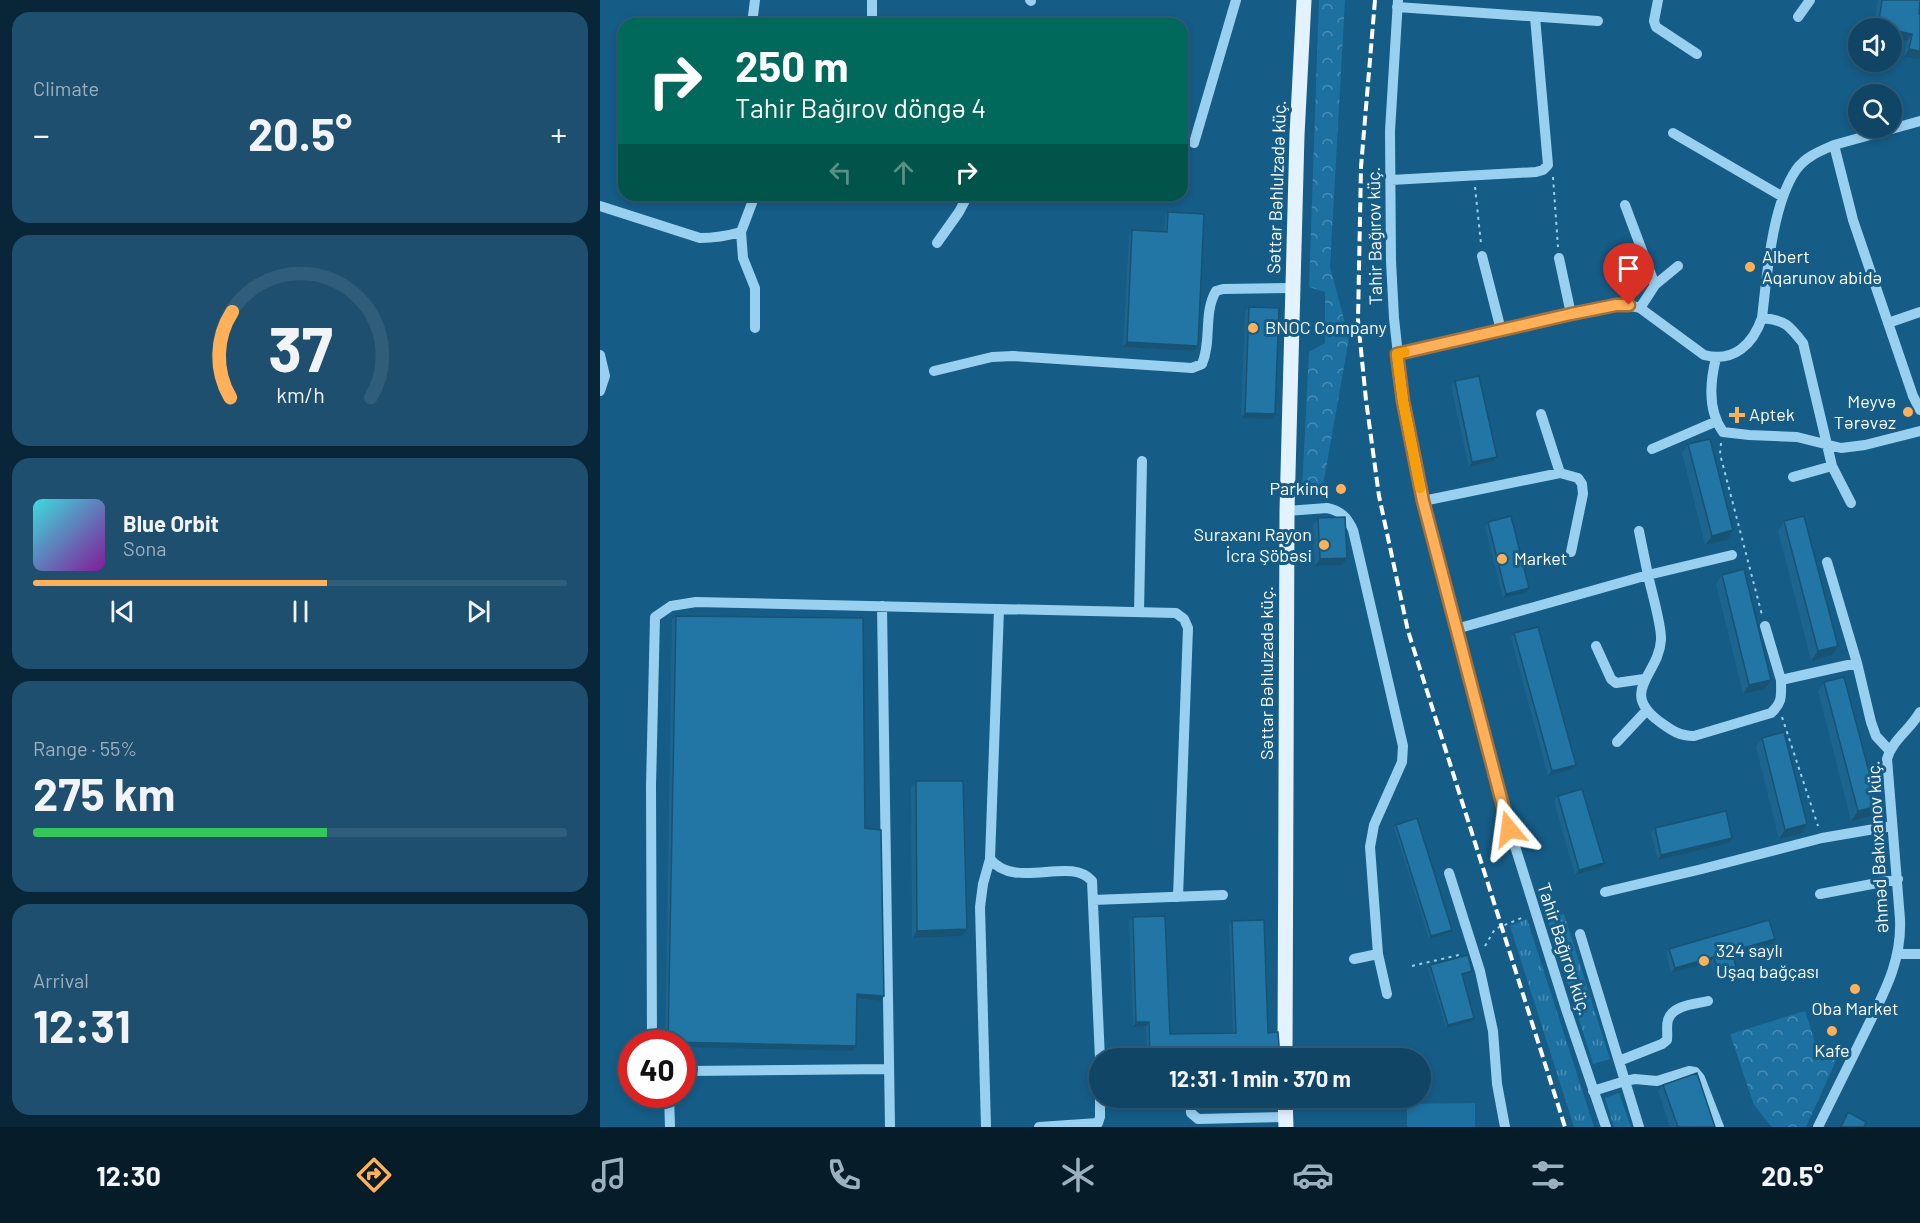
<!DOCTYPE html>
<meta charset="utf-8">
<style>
body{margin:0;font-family:Barlow,sans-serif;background:#1e4f6e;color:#f1f3f6;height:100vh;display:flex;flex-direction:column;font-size:22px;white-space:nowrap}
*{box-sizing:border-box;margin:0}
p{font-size:20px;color:#9cb1bf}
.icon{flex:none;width:33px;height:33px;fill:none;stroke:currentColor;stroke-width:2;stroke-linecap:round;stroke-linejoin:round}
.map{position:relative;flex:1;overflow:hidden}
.sheet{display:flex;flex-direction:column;gap:12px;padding:12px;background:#092638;width:600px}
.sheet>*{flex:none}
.banner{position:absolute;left:18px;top:18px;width:570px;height:183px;border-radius:18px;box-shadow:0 3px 9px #0003,0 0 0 2px #305d79;background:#00695c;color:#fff;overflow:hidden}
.controls{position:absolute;left:1248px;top:18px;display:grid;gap:12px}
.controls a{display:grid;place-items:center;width:54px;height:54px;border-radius:50%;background:#104565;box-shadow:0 3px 9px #0003,0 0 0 2px #305d79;font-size:30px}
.speed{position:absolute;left:18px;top:1030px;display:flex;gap:12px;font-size:30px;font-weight:700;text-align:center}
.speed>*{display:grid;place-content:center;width:78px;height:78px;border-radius:50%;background:#104565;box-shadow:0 3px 9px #0003,0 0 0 2px #305d79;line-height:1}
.speed .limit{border:9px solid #d22;background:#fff;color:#111}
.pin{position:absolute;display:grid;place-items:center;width:51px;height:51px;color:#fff;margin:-62px -26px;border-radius:50% 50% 50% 0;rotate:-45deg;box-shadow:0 0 6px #0007}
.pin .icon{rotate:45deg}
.me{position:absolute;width:66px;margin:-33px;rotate:344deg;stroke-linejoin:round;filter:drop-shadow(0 0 4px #0008)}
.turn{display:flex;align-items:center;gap:21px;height:126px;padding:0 18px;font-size:27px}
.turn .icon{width:78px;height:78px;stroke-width:2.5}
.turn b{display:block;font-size:42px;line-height:51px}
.lanes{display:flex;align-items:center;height:57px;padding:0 18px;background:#0003;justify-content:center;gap:30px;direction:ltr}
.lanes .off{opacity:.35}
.big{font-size:45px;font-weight:700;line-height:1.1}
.sheet .tile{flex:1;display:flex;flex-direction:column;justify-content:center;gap:9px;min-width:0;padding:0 21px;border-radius:18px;background:#1e4f6e}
.sheet .dial{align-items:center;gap:0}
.dial svg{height:156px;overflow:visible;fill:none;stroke:#305d79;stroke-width:7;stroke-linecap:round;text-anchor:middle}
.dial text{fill:#f1f3f6;stroke:none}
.song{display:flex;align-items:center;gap:18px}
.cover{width:72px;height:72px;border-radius:9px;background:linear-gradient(135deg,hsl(180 70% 55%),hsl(290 70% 35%))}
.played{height:6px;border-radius:3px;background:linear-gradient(90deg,#ffb058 55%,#305d79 55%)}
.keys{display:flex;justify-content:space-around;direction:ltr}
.heat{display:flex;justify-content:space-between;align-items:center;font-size:33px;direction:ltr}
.charge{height:9px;border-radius:4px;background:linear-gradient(90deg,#34c759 55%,#305d79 0)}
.trip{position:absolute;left:489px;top:1048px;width:342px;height:60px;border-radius:30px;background:#104565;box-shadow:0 3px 9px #0003,0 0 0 2px #305d79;font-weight:700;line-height:60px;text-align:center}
.menu{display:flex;height:96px;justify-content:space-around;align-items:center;background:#061c28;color:#9cb1bf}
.menu .icon{width:42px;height:42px}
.menu .current{color:#ffb058}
.menu b{font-size:27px;color:#f1f3f6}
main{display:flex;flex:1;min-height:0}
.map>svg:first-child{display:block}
.grass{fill:url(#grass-tufts)}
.forest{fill:url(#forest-crowns)}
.pitch{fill:#1d71a1}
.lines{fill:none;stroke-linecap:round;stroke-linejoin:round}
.path{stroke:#9ad0ef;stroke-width:2;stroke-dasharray:3 4.5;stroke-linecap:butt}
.minor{stroke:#9ad0ef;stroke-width:10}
.major{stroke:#e2f2ff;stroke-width:15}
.rail{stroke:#fff;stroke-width:4;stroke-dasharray:10 4.5;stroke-linecap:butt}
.wall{fill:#1d658f}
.shaded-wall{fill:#185374}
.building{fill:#2276a6;stroke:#185374;stroke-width:1.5}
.route-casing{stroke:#a67239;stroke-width:15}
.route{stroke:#ffb058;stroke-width:10}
.slow{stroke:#f59e0b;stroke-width:10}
.poi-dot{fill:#ffb058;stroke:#155c87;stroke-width:2}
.labels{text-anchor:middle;stroke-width:6;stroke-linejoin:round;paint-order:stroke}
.street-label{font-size:18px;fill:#fff;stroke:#155c87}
.poi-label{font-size:18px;fill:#fff;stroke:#155c87;text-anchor:start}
</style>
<main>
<section class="sheet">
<div class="tile"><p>Climate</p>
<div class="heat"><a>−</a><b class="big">20.5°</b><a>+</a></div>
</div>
<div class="tile dial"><svg viewBox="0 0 100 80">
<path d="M14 69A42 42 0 1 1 86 69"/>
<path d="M14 69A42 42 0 0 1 15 25" stroke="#ffb058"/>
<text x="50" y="56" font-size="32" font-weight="700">37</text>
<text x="50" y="72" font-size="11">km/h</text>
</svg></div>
<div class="tile">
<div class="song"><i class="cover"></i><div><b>Blue Orbit</b><p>Sona</p></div></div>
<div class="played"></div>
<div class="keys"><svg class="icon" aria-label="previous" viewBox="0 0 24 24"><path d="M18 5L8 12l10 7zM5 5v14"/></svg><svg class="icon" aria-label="pause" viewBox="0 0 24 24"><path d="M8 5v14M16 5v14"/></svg><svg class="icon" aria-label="next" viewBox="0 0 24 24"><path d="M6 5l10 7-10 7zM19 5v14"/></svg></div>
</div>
<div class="tile"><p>Range · 55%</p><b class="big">275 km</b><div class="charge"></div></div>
<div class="tile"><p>Arrival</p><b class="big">12:31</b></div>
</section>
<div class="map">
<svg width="1320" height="1127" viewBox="0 0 1320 1127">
<defs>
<pattern id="grass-tufts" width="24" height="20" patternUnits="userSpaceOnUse" patternTransform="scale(1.5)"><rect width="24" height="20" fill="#1d71a1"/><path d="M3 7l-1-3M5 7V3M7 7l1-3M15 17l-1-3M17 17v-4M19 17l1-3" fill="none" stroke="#4a8db4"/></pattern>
<pattern id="forest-crowns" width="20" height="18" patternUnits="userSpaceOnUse" patternTransform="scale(1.5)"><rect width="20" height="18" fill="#1d71a1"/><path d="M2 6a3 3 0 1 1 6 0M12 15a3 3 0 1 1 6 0" fill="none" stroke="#4a8db4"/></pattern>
</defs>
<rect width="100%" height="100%" fill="#155c87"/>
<path class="grass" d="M964 914 1010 1059 993 1064 947 918Z
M927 919 994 1127H974L910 926Z
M1019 1093 1031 1127H1014L1005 1098Z"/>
<path class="forest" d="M719 0H745L730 267 749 338 722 491 702 490 709 352 725 343V292L709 287Z
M1205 1011 1221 1061 1238 1056 1206 1127H1172L1154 1105 1130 1034Z"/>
<path class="pitch" d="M875 1103V1127H807V1104Z"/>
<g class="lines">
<path class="path" d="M953 177 958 247
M875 187 881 244
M1121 443 1120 454 1162 615
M1182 717 1218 826
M885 946 895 929 924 917
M812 966 863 954"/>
<path class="minor" d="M430 0 431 1
M798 0 790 131 791 261 794 318 803 401 823 501 903 808 966 1009 1006 1127
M1058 0 1054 21 1056 27 1097 54
M797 7 998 21
M1198 17 1210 0
M152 24 155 0
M272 24V0
M1320 121 1234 145 1253 220 1313 396 1320 410
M1073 133 1183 197
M594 143 636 0
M791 180 936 172 943 170 948 165 935 17
M1025 205 1055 285
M0 206 100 238C115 238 127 236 141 232L155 195
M141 232 143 258 155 288V328
M337 243 359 212 368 195
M882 256 901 330
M959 258 971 314
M1040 308 1055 285 1078 266
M1162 318C1185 320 1189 325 1203 343L1232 466 1251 503
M1288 323 1320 312
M797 354C836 345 875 337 914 327 947 320 1009 299 1040 308L1104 355C1134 363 1153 344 1162 318 1167 275 1172 205 1196 170 1205 157 1220 151 1234 145
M0 355 5 376 0 391
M1116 358C1110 382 1107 410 1123 432L1149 435 1197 437 1241 448 1265 445 1320 431
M334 371 392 357 413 356 592 368 602 364C612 341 603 313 616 291L623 289 694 288
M941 414 960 473
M1052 449 1117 421
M1193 477 1232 466
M823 501 960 473 978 478 982 484 983 494 971 552
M687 511 727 508C741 511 747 517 753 530L803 746 802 762 774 825 770 847 778 954 787 994
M1039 531 1048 575 1132 555
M1227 562 1257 663 1271 722 1276 736 1289 750
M282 606 290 1127
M399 609 390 859C416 891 471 855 492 881L500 1059
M539 612 542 461
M1165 626 1181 680
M856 629 1048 575C1051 590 1062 626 1061 640 1059 675 1018 691 1060 722 1071 730 1079 736 1094 736L1171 713C1183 702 1181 696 1181 680L1257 663
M996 646 1011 679 1016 683 1044 679
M1017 742 1047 710
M849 873 880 971 893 1031 897 1084 905 1127
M1005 892 1102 869 1222 838 1292 826
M1220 894 1298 879
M493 900 623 895
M980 934 1039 1127
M1298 954H1320
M754 959 778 954
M52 1044 51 786 55 617 71 606 96 602 576 613 584 619 588 628 578 897
M1019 1061 1062 1044 1067 1040C1068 1034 1066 1026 1068 1020 1072 1005 1096 1004 1108 1001
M82 1074 88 1071 289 1069
M993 1091 1025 1081 1035 1079 1057 1081 1089 1071 1095 1072 1100 1078 1119 1127
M69 1095 70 1127
M590 1098 591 1113 598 1119 686 1117
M386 1127 380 907 383 884 390 859
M439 1127 498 1123 500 1117V1098
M1218 1127C1233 1097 1248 1066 1263 1036 1282 996 1302 964 1300 919L1287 759C1292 740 1310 730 1320 712"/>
<path class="major" d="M685 1059 687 511 697 135 704 0
M685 1098 686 1127"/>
<path class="rail" d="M775 0 761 167 758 320 766 400 779 496 808 631 965 1127"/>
</g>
<path class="wall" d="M1278 0H1320L1319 14 1320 59 1304 57 1307 41 1292 38V28H1274Z
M568 212 598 346 594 351 523 347 529 235 532 230 564 232 565 217Z
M649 307 675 414 672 419 641 418 645 312Z
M855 381 897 457 894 461 869 467 851 386Z
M1088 444 1133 530 1127 540 1105 545 1082 453Z
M718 518 742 565 715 566 713 525Z
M1184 521 1232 655 1211 661 1178 531Z
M888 522 929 588 926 593 903 598 885 527Z
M1122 575 1171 680 1165 689 1143 694 1116 584Z
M76 616 265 828 284 996 281 1001 256 999V1046L253 1051 65 1044 72 620Z
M914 633 972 769 948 776 911 638Z
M1224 682 1271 816 1251 821 1218 691Z
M1162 738 1200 834 1179 839 1156 747Z
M316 781 362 936 312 938 311 788Z
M958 796 1000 868 975 875 954 801Z
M796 825 851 932 829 939 794 827Z
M1055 828 1132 838 1129 843 1058 860 1051 833Z
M533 917 570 1034 633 1033 629 925 632 921 668 1033 680 1059H547L546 1026 533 1027 529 921Z
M1175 939 1172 944 1133 955 1134 975 1116 980 1110 962 1071 973 1066 954 1069 949Z
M830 965 870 973 863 975 873 1021 846 1028 828 968Z
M1063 1085 1115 1127H1070L1058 1091Z"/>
<path class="shaded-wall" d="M1292 30 1312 34 1307 41 1292 38Z
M1309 49 1320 51V59L1304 57Z
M527 342 598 346 594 351 523 347Z
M645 413 675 414 672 419 641 418Z
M897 457 894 461 869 467 872 462Z
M1133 530 1127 540 1105 545 1112 536Z
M747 558 742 565 715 566 720 559Z
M929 588 926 593 903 598 906 594Z
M1238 646 1232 655 1211 661 1218 651Z
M1171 680 1165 689 1143 694 1149 685Z
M976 765 972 769 948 776 952 771Z
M1278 806 1271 816 1251 821 1258 811Z
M1207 824 1200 834 1179 839 1185 830Z
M1132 838 1129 843 1058 860 1061 855Z
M1004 863 1000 868 975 875 979 870Z
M367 929 362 936 312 938 317 931Z
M852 930 851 932 829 939 831 936Z
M1175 939 1172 944 1129 956 1132 951Z
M1114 957 1110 962 1071 973 1075 968Z
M872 971 870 973 861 976 862 974Z
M1137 971 1134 975 1116 980 1119 976Z
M257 994 284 996 281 1001 253 998Z
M874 1018 873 1021 846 1028 848 1025Z
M536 1022H549L546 1026 533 1027Z
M68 1042 256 1046 253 1051 82 1047V1044H67Z"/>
<path class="building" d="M1282 0H1320L1319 14 1320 15V51L1309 49 1312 34 1292 30V28H1278Z
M568 212 604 214 598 346 527 342 532 230 567 232Z
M649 307 679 308 675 414 645 413Z
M879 376 897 457 872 462 855 381Z
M1110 439 1133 530 1112 536 1088 444Z
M911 516 929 588 906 594 888 522Z
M1204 516 1238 646 1218 651 1184 521Z
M745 517 747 558 720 559 718 518Z
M1144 569 1171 680 1149 685 1122 575Z
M76 616 263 618 265 828 281 830 284 996 257 994 256 1046 68 1042Z
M938 627 976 765 952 771 914 633Z
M1244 677 1278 806 1258 811 1224 682Z
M1184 732 1207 824 1185 830 1162 738Z
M316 781H363L367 929 317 931Z
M982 789 1004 863 979 870 958 796Z
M1126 811 1132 838 1061 855 1055 828Z
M817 818 852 930 831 936 796 825Z
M565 916 570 1034 636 1033 632 921 664 920 668 1033 678 1032 680 1059H550L549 1022H536L533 917Z
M1169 920 1175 939 1132 951 1137 971 1119 976 1114 957 1075 968 1069 949Z
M868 955 872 971 862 974 874 1018 848 1025 830 965Z
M1097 1073 1115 1127H1078L1063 1085Z
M1248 1112 1266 1122 1264 1127H1241Z"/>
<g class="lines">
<g class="route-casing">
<path id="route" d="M909 829 823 501 803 401 797 354 971 314 1016 305H1029"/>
</g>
<use href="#route" class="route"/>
<path class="slow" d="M805 352 797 354 803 401 820 488"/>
</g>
<g class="poi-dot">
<circle cx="1150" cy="267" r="6"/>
<circle cx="653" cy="328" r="6"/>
<circle cx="1308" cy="412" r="6"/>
<path d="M1134 406h6v6h6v6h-6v6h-6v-6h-6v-6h6z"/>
<circle cx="741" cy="489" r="6"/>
<circle cx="724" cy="545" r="6"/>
<circle cx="902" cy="559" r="6"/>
<circle cx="1104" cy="961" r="6"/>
<circle cx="1255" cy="989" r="6"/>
<circle cx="1232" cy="1031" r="6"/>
</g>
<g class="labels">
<g class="street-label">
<text transform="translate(677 187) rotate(-88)" y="6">Səttar Bəhlulzadə küç.</text>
<text transform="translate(775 236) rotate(-91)" y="6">Tahir Bağırov küç.</text>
<text transform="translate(667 673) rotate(-90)" y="6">Səttar Bəhlulzadə küç.</text>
<text transform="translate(1278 847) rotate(-93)" y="6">Əhməd Bakıxanov küç.</text>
<text transform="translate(964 949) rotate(72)" y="6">Tahir Bağırov küç.</text>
</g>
<g class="poi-label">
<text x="1162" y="263">Albert<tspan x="1162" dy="21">Aqarunov abidə</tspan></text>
<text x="665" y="334">BNOC Company</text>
<text x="1296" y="408" text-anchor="end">Meyvə<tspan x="1296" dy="21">Tərəvəz</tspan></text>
<text x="1149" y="421">Aptek</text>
<text x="729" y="495" text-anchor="end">Parkinq</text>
<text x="712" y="541" text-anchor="end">Suraxanı Rayon<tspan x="712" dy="21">İcra Şöbəsi</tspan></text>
<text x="914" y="565">Market</text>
<text x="1116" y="957">324 saylı<tspan x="1116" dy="21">Uşaq bağçası</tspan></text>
<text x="1255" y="1015" text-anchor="middle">Oba Market</text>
<text x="1232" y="1057" text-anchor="middle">Kafe</text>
</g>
</g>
</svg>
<div class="controls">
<a><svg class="icon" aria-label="sound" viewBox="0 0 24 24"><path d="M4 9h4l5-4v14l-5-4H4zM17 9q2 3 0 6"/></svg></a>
<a><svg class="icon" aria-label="search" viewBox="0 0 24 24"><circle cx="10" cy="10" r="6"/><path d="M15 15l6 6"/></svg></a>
</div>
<div class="speed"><div class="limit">40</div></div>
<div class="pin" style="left:1029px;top:305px;background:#d93025"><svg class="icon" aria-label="arrive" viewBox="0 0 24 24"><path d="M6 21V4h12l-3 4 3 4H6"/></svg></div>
<svg class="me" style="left:909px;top:829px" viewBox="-20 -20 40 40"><path d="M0-17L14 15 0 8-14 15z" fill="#ffb058" stroke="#fff" stroke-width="4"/></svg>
<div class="trip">12:31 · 1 min · 370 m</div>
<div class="banner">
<div class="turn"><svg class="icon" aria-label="right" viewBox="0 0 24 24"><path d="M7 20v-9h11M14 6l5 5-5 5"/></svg><div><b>250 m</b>Tahir Bağırov döngə 4</div></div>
<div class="lanes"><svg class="icon off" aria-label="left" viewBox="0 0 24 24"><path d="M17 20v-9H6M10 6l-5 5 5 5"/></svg><svg class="icon off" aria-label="ahead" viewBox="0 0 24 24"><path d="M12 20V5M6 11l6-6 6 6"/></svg><svg class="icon" aria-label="right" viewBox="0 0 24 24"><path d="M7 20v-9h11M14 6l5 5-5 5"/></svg></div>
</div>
</div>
</main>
<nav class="menu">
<b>12:30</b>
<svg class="icon current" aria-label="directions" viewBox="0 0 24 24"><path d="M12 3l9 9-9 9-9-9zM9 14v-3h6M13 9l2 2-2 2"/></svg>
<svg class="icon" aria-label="music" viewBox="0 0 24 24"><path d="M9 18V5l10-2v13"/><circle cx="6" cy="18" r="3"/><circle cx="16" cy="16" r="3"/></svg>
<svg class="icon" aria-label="phone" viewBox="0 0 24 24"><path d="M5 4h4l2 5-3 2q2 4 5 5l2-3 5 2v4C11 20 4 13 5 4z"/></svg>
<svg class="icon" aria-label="climate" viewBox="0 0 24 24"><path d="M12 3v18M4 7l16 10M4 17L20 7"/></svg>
<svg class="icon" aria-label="car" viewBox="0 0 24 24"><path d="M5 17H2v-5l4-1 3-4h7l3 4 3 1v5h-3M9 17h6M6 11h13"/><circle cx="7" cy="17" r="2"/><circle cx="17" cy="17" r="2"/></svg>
<svg class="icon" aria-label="filters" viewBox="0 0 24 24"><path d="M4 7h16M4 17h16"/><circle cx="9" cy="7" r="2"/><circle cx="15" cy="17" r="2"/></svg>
<b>20.5°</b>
</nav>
